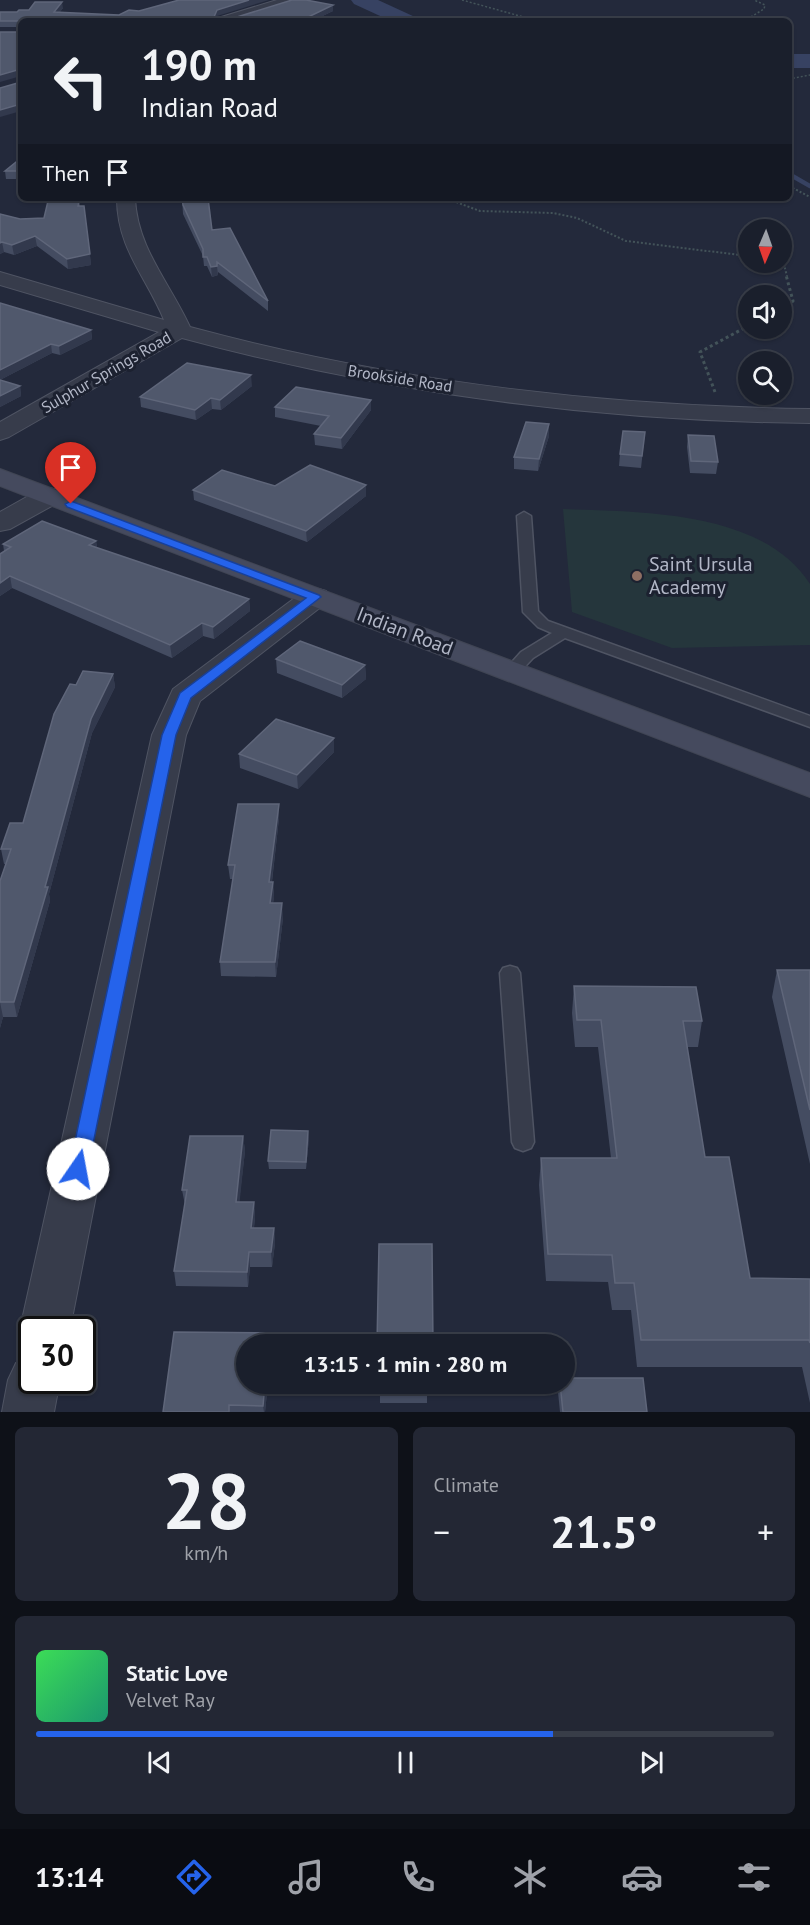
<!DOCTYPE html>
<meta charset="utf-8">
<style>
body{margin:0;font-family:"PT Sans",sans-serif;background:#232734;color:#f1f3f6;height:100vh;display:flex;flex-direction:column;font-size:22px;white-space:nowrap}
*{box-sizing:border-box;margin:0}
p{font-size:20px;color:#9fa2a9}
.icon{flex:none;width:33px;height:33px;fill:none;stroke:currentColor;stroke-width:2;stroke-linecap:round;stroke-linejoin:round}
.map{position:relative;height:1412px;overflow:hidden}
.side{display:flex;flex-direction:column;gap:15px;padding:15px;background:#0e1118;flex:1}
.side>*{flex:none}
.hud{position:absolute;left:18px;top:18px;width:774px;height:183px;border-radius:9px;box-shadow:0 2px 4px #0004,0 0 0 2px #383d48;background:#1a1f2c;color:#f1f3f6;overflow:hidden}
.needle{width:39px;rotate:182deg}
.buttons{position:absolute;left:738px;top:219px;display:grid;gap:12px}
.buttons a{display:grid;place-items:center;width:54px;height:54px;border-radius:50%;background:#1a1f2c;box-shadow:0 2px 4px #0004,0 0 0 2px #383d48;font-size:30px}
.speed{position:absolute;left:18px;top:1316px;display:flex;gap:12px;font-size:30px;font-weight:700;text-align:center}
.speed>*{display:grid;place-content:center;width:78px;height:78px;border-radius:50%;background:#1a1f2c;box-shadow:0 2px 4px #0004,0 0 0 2px #383d48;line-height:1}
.speed .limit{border:3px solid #111;border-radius:9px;background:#fff;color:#111}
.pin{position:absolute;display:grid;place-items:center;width:51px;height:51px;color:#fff;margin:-62px -26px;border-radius:50% 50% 50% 0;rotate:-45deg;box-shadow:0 0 6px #0007}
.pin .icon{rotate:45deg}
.me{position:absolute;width:66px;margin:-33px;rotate:12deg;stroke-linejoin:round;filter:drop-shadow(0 0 4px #0008)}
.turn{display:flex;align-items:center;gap:21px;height:126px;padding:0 24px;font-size:27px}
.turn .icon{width:78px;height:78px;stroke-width:2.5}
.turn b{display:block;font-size:42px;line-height:51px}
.then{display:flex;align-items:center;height:57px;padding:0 24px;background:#0003;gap:12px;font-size:22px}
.big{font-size:45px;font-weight:700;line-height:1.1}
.side .card{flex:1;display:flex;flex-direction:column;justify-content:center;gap:9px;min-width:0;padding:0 21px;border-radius:9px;background:#232734}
.side .dial{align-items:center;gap:0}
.dial b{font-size:78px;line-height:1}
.song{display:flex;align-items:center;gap:18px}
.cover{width:72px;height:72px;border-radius:9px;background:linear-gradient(135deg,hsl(130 70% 55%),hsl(160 70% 35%))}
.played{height:6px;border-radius:3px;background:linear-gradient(90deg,#2563eb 70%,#383d48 70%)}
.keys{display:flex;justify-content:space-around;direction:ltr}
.heat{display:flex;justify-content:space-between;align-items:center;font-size:33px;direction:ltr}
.side .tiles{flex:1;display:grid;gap:15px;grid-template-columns:1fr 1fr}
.card:last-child{grid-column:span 2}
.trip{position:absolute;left:236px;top:1334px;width:339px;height:60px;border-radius:30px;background:#1a1f2c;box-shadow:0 2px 4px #0004,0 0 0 2px #383d48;font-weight:700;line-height:60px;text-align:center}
.tabs{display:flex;height:96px;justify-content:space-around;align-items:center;background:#0a0c12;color:#9fa2a9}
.tabs .icon{width:42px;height:42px}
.tabs .on{color:#2563eb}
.tabs b{font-size:27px;color:#f1f3f6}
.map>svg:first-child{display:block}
.green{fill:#25363c}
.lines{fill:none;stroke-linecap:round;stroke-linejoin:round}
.stream{stroke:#374262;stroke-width:4.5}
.river{fill:#374262;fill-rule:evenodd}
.lane-casing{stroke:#4f5463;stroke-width:3}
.street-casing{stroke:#4f5463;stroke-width:2}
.secondary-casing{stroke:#404554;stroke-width:2}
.path-far2{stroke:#435359;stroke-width:1.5;stroke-dasharray:2 2;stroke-linecap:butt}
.path-far1{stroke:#435359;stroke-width:2;stroke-dasharray:2 2;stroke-linecap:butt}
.path{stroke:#435359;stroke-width:3;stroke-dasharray:3 3;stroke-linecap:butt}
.lane{fill:#373c4b;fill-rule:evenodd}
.street{fill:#373c4b;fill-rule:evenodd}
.secondary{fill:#454a5e;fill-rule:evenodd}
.wall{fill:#444c61}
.shaded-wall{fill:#32394d}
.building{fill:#50586c;stroke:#5f667a;stroke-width:1.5}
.route{fill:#2563eb;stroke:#184099;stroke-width:1.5}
.education-dot{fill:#8d6e63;stroke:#1c2130;stroke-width:2}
.labels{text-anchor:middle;stroke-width:6;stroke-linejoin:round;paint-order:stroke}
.far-street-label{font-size:16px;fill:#b2b7c7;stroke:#1c2130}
.poi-label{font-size:20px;fill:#b2b7c7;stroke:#1c2130;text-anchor:start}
.street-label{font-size:20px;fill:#b2b7c7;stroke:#1c2130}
</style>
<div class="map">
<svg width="810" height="1412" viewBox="0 0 810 1412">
<rect width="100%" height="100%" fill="#23293b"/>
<path class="green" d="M563 509C640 512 763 510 810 584V645L672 648 572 612Z"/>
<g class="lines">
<path class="stream" d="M789 174 810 186"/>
<path class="river" d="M351 0H378L415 17 419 21H391L354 4Z
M789 54H810V68H789Z"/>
<g class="lane-casing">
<path id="lane" d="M524 512 531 516 538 611 548 621 810 716V727L565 638 533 658 517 675H505L503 672 521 652 552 633 538 627 523 612 517 516Z
M510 966 517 968 520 973 534 1142 531 1148 523 1151 515 1148 512 1142 500 973 503 968Z"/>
</g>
<g class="street-casing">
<path id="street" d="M277 0H298L296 3 237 21H216L218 18Z
M117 198H135C137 248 170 283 190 327 390 381 602 406 810 409V423C599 421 386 393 182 338L9 437 0 440V422L159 332 0 285V272L164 320C146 276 117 249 117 198Z
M49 488 59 490 63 496 59 502 10 529 0 531V512L39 490Z
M315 588 326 591 330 597 326 603 200 701 186 735 70 1329H32V1347L27 1345 20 1329 152 735 173 689 304 591Z
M32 1357V1380H60L54 1412H2L8 1380 16 1363Z"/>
</g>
<g class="secondary-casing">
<path id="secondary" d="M0 469 810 773V797L0 486Z"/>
</g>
<path class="path-far2" d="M462 0 538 21 598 18 630 21
M744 21 764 9 765 5 754 0
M789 79 810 75"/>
<path class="path-far1" d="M789 186 810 197
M445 198 480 211 553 213 577 218 626 241 748 256
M775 262 784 265 787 276"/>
<path class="path" d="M782 309 793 301 786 275
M715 392 700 352 748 326"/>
<use href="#lane" class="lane"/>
<use href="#street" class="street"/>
<use href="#secondary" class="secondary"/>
</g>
<path class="wall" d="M333 5V11L312 21H21V27H0V12H17L29 10 63 8 59 13 119 15 217 16V17H237Z
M21 158V179H6L5 171Z
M182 198 212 230 268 301V311L218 272V275L212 277 207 266H204L203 256 183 214Z
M79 200 80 206H84L91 265 68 269 37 246 14 255 4 252 0 254V214L20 219 44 218Z
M0 303 91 330 92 339 60 355 52 353 0 380 20 386 21 396 0 407Z
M252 386 221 410 212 409 196 420 141 407 140 397Z
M371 400V410L342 449 315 445 314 434 321 426 275 417V407Z
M645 432 641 468 619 466 620 454Z
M688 435 718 462 716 474 690 473 687 447Z
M549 436 538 471 514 469V457Z
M275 486 366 496 307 542 194 500 193 490Z
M96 541 97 548 249 599 250 611 214 639 203 636 172 658 12 588 0 596V554L4 551 3 544Z
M276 659 365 665 366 679 342 698 277 673Z
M113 674 115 687 92 733 49 894 50 901 17 1017H3L0 1028V881L6 864H4L1 849 23 823 76 685Z
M334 752 298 789 240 768 239 754Z
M279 818 272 882H273L274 897 273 903 283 918 276 977 221 976 220 962 233 879H230L228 865Z
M777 970H810V1164L772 997Z
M574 986 702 1021 698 1047H687L705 1157 750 1278 810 1279V1403L802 1367H637L631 1310H612L608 1282 546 1281 539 1185 541 1158H611L598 1047H575L572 1013Z
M243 1136 245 1151 239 1202H254L255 1217 254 1228H274L275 1243 272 1267H250L248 1287 176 1286 174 1271 185 1205 182 1190Z
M309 1138 306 1169H269L268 1161Z
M174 1332 270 1333 271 1344H246V1383H268L265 1412H163Z
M380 1383H427V1403H380Z
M559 1383H564L647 1412H560L558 1392Z"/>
<path class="shaded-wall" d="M249 0H269L217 16 215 21 214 17 217 10Z
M62 2 63 8 55 19 54 12Z
M333 5V11L312 21H300Z
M21 69V76L0 82V75Z
M21 104V111L0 117V110Z
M35 236 37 246 14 255 12 245Z
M2 242 4 252 0 254V243Z
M90 254 91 265 68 269 67 259Z
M217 266 218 275 212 277 211 267Z
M91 330 92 339 60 355 59 346Z
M51 344 52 353 0 380V370Z
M251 375 252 386 221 410 220 400Z
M20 386 21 396 0 407V396Z
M211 398 212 409 196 420 195 410Z
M371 400V410L342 449 341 438Z
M549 424V436L538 471 539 459Z
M366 485V496L307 542 306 531Z
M96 541 98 552 89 545Z
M10 576 12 588 0 596V583Z
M249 599 250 611 214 639 213 627Z
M202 623 203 636 172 658 170 645Z
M365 665 366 679 342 698V685Z
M113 674 115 687 92 733 49 894 50 901 17 1017 14 1002 45 887 91 719Z
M334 738V752L298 789 297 775Z
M279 804V818L270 897 269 882Z
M273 882 274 897 271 918 270 903Z
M282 903 283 918 276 977 275 962Z
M0 1002 3 1017 0 1028Z
M308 1131 309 1138 306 1169V1162Z
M243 1136 245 1151 238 1217 236 1202Z
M254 1202 255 1217 252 1243 251 1228Z
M274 1228 275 1243 272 1267 271 1252Z
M249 1252 250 1267 248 1287 247 1272Z
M265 1383H268L265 1412H264L263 1406Z"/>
<path class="building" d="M179 0H249L217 10 214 17H237L292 0H306L333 5 300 21H0V12H17L19 10H29L35 2H62L54 12 119 15 129 10 139 11Z
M0 32H21V69L0 75Z
M21 82V104L0 110V88Z
M21 158V171H5Z
M182 198H208L212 230 230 228 268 301 217 262V266L211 267 207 257H203V249L183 205Z
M79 200 78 206H84L90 254 67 259 35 236 12 245 2 242 0 243V214L20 219 44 218 48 201Z
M0 303 91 330 59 346 51 344 0 370Z
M187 363 251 375 220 400 211 398 195 410 140 397Z
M0 380 20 386 0 396Z
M296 387 371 400 341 438 314 434 329 416 275 407Z
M526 422 549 424 539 459 514 457Z
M623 431 645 432 642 456 620 454Z
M688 435 714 436 718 462 691 461Z
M310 465 366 485 306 531 193 490 222 470 275 486Z
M42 521 96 541 89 545 249 599 213 627 202 623 170 645 10 576 0 583V554L11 547 3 544Z
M300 641 365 665 342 685 276 659Z
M83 671 113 674 91 719 45 887H48L14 1002H0V881L11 849H1L10 823H23L54 714 70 684 76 685Z
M276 719 334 738 297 775 239 754Z
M238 804H279L269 882H273L270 903H282L275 962H220L235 865H228Z
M777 970H810V1110Z
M574 986 696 987 702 1021H683L705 1157H729L750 1278 810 1279V1343L809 1340H641L634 1283H615L612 1255 548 1254 541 1158H617L601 1020H577Z
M271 1130 308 1131 306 1162 268 1161Z
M190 1136H243L236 1202H254L251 1228H274L271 1252H249L247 1272 174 1271 187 1190H182Z
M379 1244H432L433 1344H377Z
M174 1332 270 1333 269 1344H246V1383H265L263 1406 229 1405V1412H163Z
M564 1378H643L647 1412H563L560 1383H564Z
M380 1383H427V1389H380Z"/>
<path class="route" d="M71 501 319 595 321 597 191 698 176 735 88 1169 85 1175 78 1177 72 1175 69 1169 162 735 180 693 306 598 67 507 65 504Z"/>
<circle class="education-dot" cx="637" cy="576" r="6"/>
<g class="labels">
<g class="far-street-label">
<text transform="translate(106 372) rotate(-30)" y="6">Sulphur Springs Road</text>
<text transform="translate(400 378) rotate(9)" y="6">Brookside Road</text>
</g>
<g class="poi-label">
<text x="649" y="571">Saint Ursula<tspan x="649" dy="23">Academy</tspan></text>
</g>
<g class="street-label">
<text transform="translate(405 631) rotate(21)" y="7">Indian Road</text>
</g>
</g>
</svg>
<div class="buttons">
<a><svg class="needle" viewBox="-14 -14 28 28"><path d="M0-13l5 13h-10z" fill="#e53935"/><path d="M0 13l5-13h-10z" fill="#9fa2a9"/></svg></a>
<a><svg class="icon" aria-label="sound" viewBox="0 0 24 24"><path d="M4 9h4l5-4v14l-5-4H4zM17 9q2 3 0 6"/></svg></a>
<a><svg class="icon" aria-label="search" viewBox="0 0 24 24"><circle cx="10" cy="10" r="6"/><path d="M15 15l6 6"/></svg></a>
</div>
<div class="speed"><div class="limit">30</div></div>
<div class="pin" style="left:71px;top:504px;background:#d93025"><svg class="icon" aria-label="arrive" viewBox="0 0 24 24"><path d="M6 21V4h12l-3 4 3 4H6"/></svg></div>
<svg class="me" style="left:78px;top:1169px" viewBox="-20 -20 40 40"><circle r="19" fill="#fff"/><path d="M0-13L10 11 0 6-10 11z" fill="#2563eb"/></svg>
<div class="trip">13:15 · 1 min · 280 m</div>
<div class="hud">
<div class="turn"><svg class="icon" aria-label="left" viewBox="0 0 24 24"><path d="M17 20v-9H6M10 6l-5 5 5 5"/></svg><div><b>190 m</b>Indian Road</div></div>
<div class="then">Then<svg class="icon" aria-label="arrive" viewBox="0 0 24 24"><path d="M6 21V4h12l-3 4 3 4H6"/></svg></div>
</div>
</div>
<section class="side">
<div class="tiles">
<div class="card dial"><b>28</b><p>km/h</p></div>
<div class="card"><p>Climate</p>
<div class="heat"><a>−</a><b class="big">21.5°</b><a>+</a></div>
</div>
<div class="card">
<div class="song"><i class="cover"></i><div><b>Static Love</b><p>Velvet Ray</p></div></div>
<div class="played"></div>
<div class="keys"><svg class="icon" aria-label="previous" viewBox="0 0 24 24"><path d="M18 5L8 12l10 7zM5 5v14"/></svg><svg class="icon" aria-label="pause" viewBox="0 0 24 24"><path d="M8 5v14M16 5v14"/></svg><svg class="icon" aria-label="next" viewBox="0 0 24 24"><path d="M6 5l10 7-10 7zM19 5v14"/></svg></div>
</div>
</div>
</section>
<nav class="tabs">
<b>13:14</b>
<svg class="icon on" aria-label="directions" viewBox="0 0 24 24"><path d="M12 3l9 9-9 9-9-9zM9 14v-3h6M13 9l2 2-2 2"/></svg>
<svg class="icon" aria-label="music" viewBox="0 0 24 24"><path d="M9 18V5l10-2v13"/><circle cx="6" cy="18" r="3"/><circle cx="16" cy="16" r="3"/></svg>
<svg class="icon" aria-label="phone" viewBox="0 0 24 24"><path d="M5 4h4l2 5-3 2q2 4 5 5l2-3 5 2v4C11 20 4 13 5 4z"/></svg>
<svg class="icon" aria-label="climate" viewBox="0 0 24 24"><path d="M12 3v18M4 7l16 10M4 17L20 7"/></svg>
<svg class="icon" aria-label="car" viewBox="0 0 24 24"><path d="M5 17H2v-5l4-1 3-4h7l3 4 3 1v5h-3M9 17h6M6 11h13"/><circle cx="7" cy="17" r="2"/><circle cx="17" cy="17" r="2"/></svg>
<svg class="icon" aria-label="filters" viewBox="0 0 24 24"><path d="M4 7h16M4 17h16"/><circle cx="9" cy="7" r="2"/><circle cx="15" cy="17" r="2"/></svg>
</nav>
